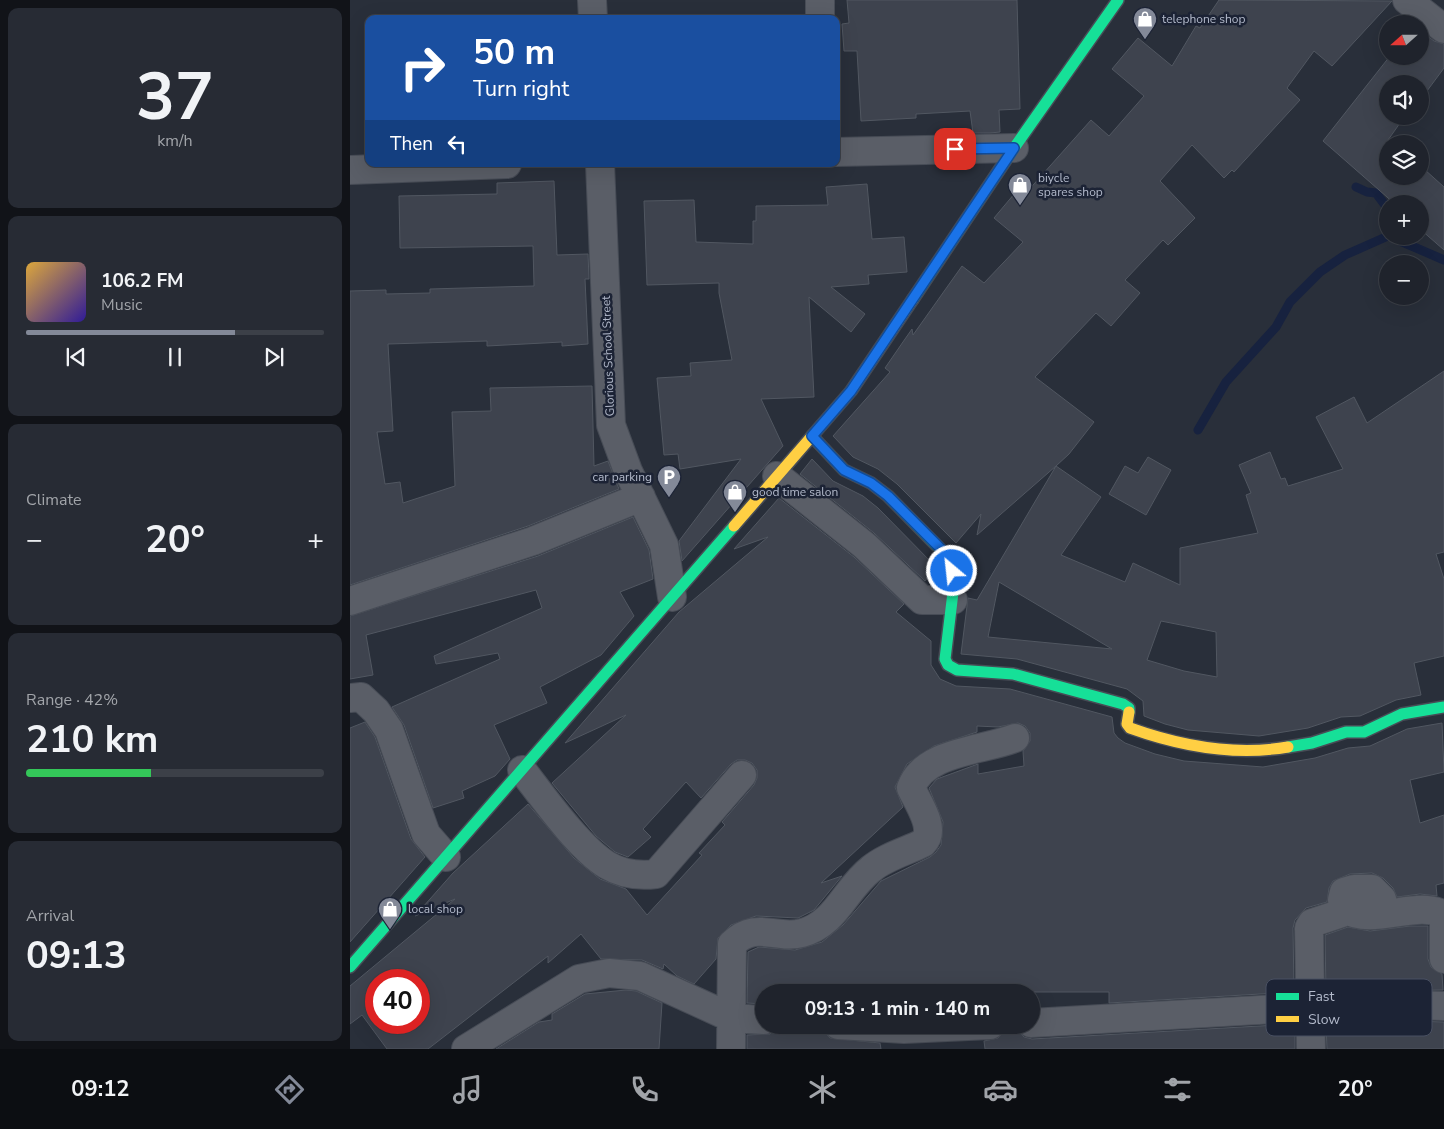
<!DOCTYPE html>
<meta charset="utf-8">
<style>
body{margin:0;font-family:"Nunito Sans",sans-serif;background:#272b34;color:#f1f3f6;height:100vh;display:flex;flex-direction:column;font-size:19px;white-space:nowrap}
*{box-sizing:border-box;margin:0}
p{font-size:16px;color:#a1a4a9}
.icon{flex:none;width:28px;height:28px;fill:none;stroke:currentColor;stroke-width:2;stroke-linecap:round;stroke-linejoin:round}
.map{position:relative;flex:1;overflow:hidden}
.drawer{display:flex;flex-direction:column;gap:8px;padding:8px;background:#111318;width:350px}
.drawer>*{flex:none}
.guide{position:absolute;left:15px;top:15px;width:475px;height:152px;border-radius:10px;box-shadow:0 5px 20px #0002,0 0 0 1px #3c4048;background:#1a4fa0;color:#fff;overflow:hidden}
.needle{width:32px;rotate:249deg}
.controls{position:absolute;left:1029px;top:15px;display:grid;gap:10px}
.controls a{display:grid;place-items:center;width:50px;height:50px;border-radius:50%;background:#1f232c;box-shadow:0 5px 20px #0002,0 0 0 1px #3c4048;font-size:25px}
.speed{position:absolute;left:15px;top:969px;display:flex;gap:10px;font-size:25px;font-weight:700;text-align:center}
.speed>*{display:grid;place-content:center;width:65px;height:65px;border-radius:50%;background:#1f232c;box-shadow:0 5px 20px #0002,0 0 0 1px #3c4048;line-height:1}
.speed .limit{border:8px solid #d22;background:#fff;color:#111}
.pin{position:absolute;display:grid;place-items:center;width:42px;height:42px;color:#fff;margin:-21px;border-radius:10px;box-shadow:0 2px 8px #0006}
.me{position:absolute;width:55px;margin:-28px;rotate:332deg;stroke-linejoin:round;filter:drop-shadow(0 0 4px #0008)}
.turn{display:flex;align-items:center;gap:18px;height:105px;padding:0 25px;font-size:22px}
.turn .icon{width:65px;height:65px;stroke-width:2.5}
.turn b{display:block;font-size:35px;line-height:42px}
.then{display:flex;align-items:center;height:48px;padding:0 25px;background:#0003;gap:10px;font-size:19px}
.big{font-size:38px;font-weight:700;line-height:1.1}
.drawer .card{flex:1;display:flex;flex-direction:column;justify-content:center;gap:8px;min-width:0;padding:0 18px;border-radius:10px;background:#272b34}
.drawer .dial{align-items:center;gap:0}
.dial b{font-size:65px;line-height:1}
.song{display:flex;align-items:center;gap:15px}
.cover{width:60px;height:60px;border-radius:8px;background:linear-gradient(135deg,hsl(40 70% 55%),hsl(250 70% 35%))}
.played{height:5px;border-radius:2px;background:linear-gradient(90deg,#838998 70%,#3c4048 70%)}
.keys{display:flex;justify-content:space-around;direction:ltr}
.heat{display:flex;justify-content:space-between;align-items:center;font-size:28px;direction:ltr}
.charge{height:8px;border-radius:4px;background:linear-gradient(90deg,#34c759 42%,#3c4048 0)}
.trip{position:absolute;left:405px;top:984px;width:285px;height:50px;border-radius:25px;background:#1f232c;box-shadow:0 5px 20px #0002,0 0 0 1px #3c4048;font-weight:700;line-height:50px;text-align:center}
.menu{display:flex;height:80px;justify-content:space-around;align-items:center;background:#0c0e12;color:#a1a4a9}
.menu .icon{width:35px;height:35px}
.menu .selected{color:#838998}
.menu b{font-size:22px;color:#f1f3f6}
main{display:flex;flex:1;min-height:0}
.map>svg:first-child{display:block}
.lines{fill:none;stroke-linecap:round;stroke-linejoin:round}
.stream{stroke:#17223f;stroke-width:9}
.building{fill:#3e434e;stroke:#515761;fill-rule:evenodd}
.street-casing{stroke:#474c56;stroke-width:30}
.fast-casing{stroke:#474c56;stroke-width:14}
.slow-casing{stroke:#474c56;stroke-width:14}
.street{stroke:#5a5e67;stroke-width:28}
.fast{stroke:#16e098;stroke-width:11}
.slow{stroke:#ffcf43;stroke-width:11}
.route-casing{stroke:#114b97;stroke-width:12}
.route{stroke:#1a73e8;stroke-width:9}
.labels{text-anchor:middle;stroke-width:5;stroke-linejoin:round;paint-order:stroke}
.poi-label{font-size:12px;fill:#b3bacb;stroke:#1c2335;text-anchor:start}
.street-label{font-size:12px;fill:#b3bacb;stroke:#1c2335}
.key{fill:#1c2335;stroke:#495062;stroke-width:1}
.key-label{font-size:14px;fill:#b3bacb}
</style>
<main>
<section class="drawer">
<div class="card dial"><b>37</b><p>km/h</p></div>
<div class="card">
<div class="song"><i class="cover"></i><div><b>106.2 FM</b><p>Music</p></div></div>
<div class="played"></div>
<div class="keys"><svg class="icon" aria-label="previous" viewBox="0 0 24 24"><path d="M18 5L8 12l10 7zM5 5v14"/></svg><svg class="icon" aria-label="pause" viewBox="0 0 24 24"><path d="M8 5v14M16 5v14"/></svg><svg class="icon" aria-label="next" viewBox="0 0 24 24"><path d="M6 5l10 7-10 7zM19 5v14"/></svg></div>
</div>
<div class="card"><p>Climate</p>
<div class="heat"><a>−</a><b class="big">20°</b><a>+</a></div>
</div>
<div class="card"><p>Range · 42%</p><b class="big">210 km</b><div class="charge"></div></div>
<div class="card"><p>Arrival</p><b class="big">09:13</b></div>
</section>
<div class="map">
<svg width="1094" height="1049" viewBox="0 0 1094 1049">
<rect width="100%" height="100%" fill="#292f3a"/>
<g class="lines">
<path class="stream" d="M1006 187 1017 192 1026 193 1038 209
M1046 236 1050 241 1094 260
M848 430 876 382 926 327 940 302 970 272 995 255 1038 236"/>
</g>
<path class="building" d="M497 0H667L670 109 649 110 650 132 640 133H623L620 111 566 114V118L511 121 507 51H494L492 24 499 23Z
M869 0 1042 1 982 66 964 51 937 88 950 100 884 172 882 170 874 178 842 145 810 181 845 218 818 245 813 240 775 280 790 293 761 326 746 313 685 377 744 422 719 454 706 466 751 497 711 555 775 582 783 563 830 585V548L908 533 896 495 901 493 889 465 920 452 931 479 935 478 938 486 993 469 966 417 1004 397 1017 423 1094 371V552L1086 554 1094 579V656L1064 663 1071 695 1046 700 1010 716 991 717 958 728 909 736 838 730 815 724 794 716 793 701 777 689 667 659 611 654 618 598 627 600 706 466 627 535 631 514 606 543 547 484 528 469 503 457 483 436 540 372 535 368 555 339 562 329 563 335 612 266 634 283 673 242 644 218 670 187 676 193 741 120 759 136 794 96 762 69 788 38 822 66 846 26 850 28ZM649 582 762 649 638 637ZM811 621 866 632 867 677 834 671 797 660Z
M1070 30 1084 41 1094 44V68L1074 95 1072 93 1070 96V84H1038V116H1055L1038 140 1042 144H1038V176H1070V170L1072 172 1074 169 1094 187V250L1070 229V204H1045L973 141 1040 56H1070Z
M204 181 207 255 238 254 239 279H235L238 344 212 346V342L137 346V341L38 344 43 431 27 432 35 484 50 482 53 503 105 486 102 412 141 411 140 388 242 386 244 466 258 461 269 489 178 526 0 585V291L36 290V294L80 293V289L184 286 183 246 50 248 49 196 147 194V183Z
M517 184 522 239 554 237 557 272 518 275 519 284 481 287 515 314 501 332 459 297 464 397 411 399 433 446 332 561 329 541 391 459 330 469 328 454 314 455 307 378 341 376 340 363 382 360 369 293V283L297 285 294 201 344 200 346 242 403 244V221H406V206L478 205 476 187Z
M798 457 821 470 796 515 759 494 775 466 788 473Z
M462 459 483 481 513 496 528 508 585 566V568L575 581 524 533 450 474Z
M429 498 504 557 554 604 546 612 581 641V665L590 679 606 686 660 689 762 717 764 733 768 738 775 743 805 754 834 761 913 767 965 758 998 748 1020 746 1057 729 1092 723 1094 772 1060 780 1070 823 1094 815V883L1086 885 1087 896 1070 894 1047 897 1043 888 1033 878 1022 873 1000 874 983 881 979 888 977 902 956 908 945 920 943 928 944 992 759 1003V992H414V1004L397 1003 398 952 409 947 445 950 472 942 493 925 531 881 580 857 586 852 591 845 593 822 579 788 587 779 628 764V774L674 766 673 751 680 741V733L675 726 668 723 648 727 627 726V732L584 746 557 764 545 787 553 807 471 883 492 876 464 910 448 918 406 916 381 925 368 938 366 959 344 984 327 976 314 964 313 969 292 960 251 959 231 934 198 963V956L78 1049H37L12 1015 0 1024V986L105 899 65 916 103 873 178 804 224 858 250 879 276 889 297 915 352 855 349 853 375 825 372 822 404 785 407 778V770L402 763 395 760H387L381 764 351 798 336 782 293 829 301 837 278 857 265 852 246 836 202 783 276 715 215 743 329 612 418 537 384 549ZM26 980H69V1022H26Z
M283 517 299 550 303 579 270 592 284 616 251 655 190 687 197 703 144 725 160 759 145 776 112 791 114 798 83 808 54 725 42 707 150 659 148 653 86 664 84 656 192 608 186 590 16 635 23 675 0 679V616L188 556Z
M15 722 25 737 61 839 75 857 0 942V728Z
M1060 926H1078V959L1081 967 1092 974 1093 990 976 992 975 935 998 927 1020 931Z
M276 990 286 991 312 1003 309 1049H146L189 1022 202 1020V1014L235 994Z
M1059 1021 1094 1022V1049H977L976 1023Z
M945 1024V1049H635L634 1041 648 1038 654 1031 667 1030 674 1037 682 1039Z
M428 1025H473L474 1032 480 1038 530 1043 531 1049H397V1035L420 1034Z"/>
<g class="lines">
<g class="street-casing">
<path id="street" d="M242 0 243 19
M470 0V19
M1057 0 1094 29
M486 152 664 148
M250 164 261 425 278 471 314 545 322 597
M0 170 157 164
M427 476 514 545 572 600H603
M0 601 183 541 291 497
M0 698 11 697 26 711 39 730 76 834 96 857
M172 770C193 797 229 848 257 865 272 874 290 876 306 874L392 775
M1035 914 1032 899 1022 889H1004L994 892 992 900 995 909C1024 927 1067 899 1094 915
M1094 923V959
M681 1023 944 1008 1059 1005 1094 1006
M488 1025 554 1029 640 1025
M116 1049 229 979 259 973 290 976 382 1018 414 1020
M381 1049 382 944C406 920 426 940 452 933 486 924 495 889 521 869 535 857 557 851 573 843 587 829 568 803 561 788 574 751 633 751 665 738
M961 1049 959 928 962 923 992 913 995 909"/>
</g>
<g class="fast-casing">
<path id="fast" d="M563 299 664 148 768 0
M462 436 494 470 521 483 538 496 599 558 604 584 595 659 598 665 607 670 663 674 773 704 779 708V712
M938 747 962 743 996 732H1014L1052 714 1094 707
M0 967 384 526"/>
</g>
<g class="slow-casing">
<path id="slow" d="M384 526 501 391 563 299
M779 712 777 724 780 728C830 746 885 756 938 747"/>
</g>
<use href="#street" class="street"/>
<use href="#fast" class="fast"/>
<use href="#slow" class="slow"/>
</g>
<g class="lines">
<g class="route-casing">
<path id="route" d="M602 571 600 558 538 496 521 483 494 470 462 436 501 391 664 148 605 149"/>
</g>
<use href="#route" class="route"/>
</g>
<defs>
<g id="shop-pin" transform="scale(1.25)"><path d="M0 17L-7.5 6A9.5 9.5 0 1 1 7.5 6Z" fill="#838998" stroke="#1c2335"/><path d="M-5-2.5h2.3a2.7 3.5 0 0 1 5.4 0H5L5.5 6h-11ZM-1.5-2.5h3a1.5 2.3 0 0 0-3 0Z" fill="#fff"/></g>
<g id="parking-pin" transform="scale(1.25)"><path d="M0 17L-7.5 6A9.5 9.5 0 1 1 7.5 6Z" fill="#838998" stroke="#1c2335"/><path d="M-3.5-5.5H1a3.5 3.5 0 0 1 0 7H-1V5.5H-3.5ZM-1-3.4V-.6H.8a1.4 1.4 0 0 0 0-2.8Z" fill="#fff"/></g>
</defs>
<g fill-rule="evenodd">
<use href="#shop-pin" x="795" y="19"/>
<use href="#shop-pin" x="670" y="185"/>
<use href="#parking-pin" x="319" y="477"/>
<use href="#shop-pin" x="385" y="492"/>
<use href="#shop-pin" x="40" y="909"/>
</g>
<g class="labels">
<g class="poi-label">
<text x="812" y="23">telephone shop</text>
<text x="688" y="182">biycle<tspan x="688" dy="14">spares shop</tspan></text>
<text x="302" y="481" text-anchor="end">car parking</text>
<text x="402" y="496">good time salon</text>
<text x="58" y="913">local shop</text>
</g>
<g class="street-label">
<text transform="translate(258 356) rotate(-92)" y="4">Glorious School Street</text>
</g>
</g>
<rect x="916" y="979" width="166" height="57" rx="8" class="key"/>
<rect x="926" y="993" width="23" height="7" fill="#16e098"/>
<rect x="926" y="1016" width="23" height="6" fill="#ffcf43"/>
<g class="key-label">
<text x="958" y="1001">Fast</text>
<text x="958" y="1024">Slow</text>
</g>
</svg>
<div class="controls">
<a><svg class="needle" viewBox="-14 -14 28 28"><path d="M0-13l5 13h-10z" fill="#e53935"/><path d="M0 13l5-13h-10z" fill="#a1a4a9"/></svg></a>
<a><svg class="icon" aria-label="sound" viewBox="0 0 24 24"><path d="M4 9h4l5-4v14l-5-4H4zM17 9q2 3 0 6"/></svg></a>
<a><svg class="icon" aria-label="layers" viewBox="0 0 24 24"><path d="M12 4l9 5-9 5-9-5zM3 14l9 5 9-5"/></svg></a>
<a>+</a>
<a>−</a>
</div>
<div class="speed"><div class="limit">40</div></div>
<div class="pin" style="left:605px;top:149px;background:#d93025"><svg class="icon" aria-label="arrive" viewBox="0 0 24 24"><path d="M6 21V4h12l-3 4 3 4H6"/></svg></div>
<svg class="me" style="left:602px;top:571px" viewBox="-20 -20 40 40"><circle r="17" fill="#1a73e8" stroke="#fff" stroke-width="3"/><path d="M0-11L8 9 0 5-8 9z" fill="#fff"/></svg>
<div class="trip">09:13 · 1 min · 140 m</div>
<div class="guide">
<div class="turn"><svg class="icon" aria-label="right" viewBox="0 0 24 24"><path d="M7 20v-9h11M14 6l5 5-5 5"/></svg><div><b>50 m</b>Turn right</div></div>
<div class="then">Then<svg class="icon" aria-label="left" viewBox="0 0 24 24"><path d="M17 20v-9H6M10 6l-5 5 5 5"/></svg></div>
</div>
</div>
</main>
<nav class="menu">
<b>09:12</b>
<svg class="icon selected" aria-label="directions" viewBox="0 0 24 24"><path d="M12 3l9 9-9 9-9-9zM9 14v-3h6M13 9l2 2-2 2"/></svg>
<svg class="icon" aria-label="music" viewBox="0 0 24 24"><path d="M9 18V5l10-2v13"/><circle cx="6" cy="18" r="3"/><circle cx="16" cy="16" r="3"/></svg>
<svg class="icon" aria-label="phone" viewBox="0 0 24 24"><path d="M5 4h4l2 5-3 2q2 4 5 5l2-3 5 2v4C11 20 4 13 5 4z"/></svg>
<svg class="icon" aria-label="climate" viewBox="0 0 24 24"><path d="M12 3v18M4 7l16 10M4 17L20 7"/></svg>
<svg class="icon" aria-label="car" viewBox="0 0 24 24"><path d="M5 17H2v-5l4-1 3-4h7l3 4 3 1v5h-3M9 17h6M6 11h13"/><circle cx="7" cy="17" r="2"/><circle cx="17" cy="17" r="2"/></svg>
<svg class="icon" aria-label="filters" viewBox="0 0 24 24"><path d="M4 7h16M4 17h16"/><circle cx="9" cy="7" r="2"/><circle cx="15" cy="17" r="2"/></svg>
<b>20°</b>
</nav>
